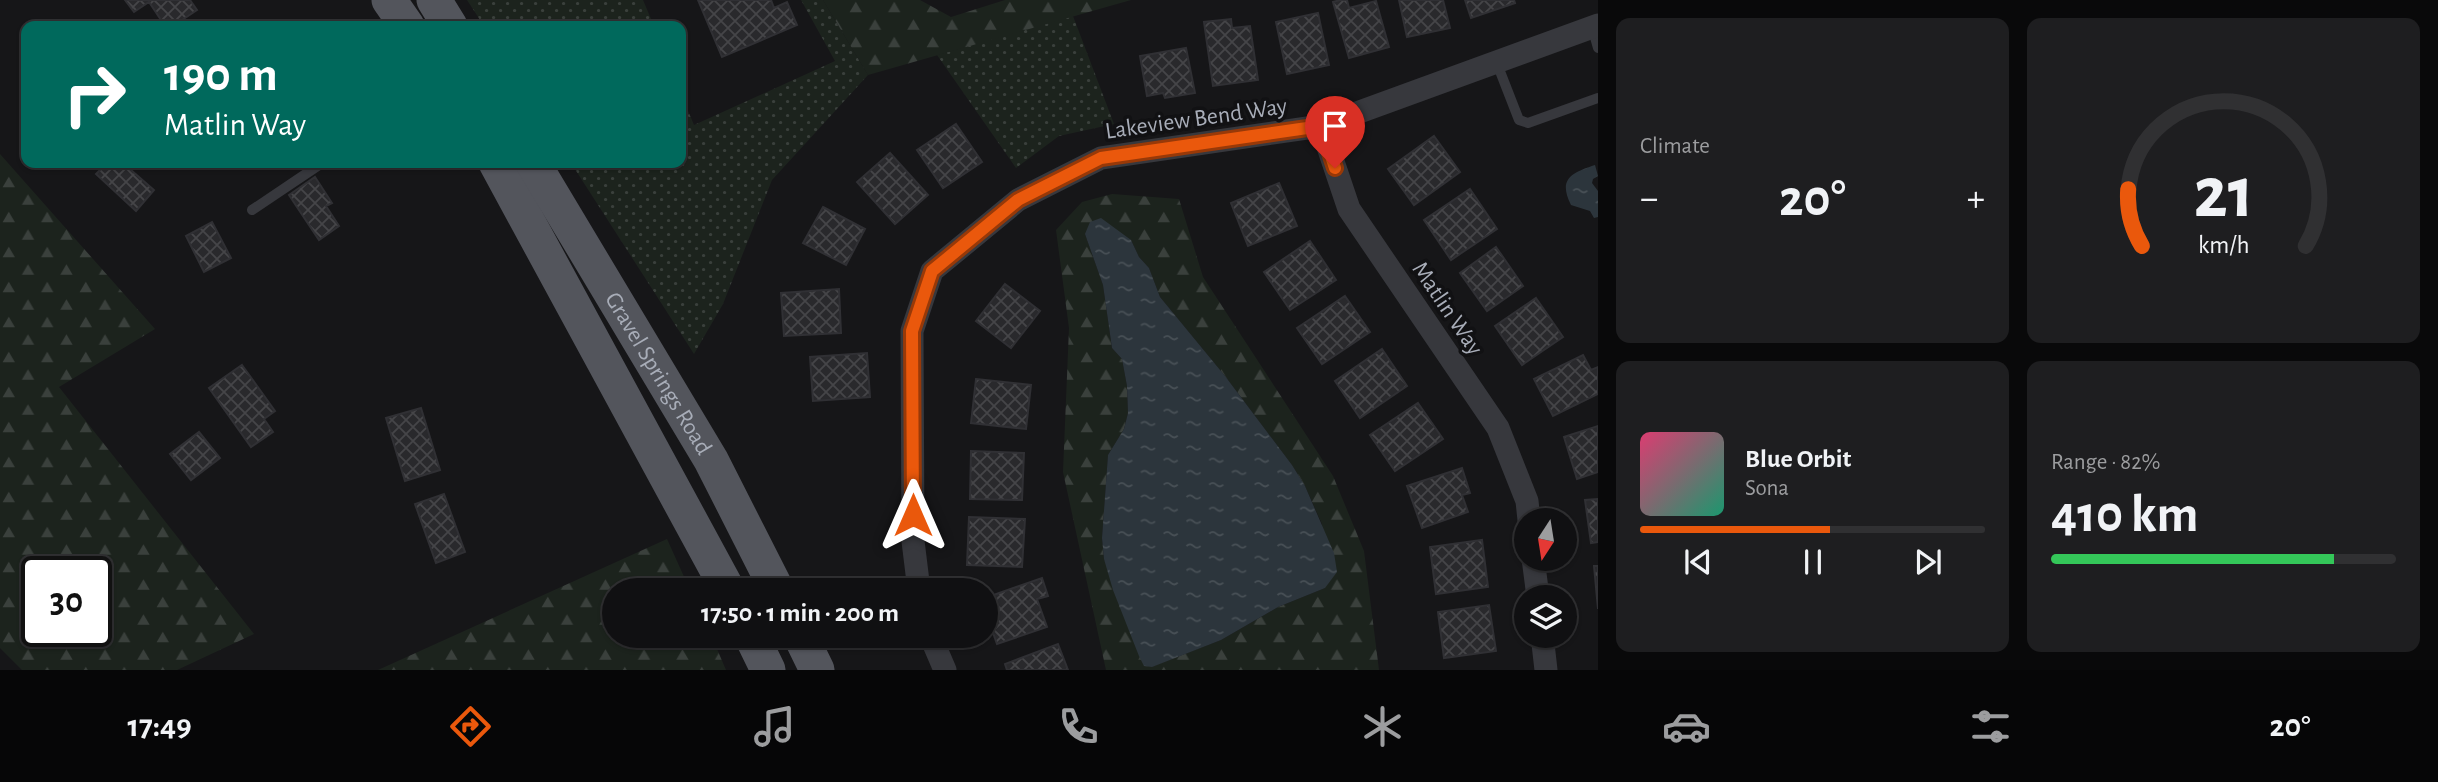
<!DOCTYPE html>
<meta charset="utf-8">
<style>
body{margin:0;font-family:"Alegreya Sans",sans-serif;background:#1e1e20;color:#f1f3f6;height:100vh;display:flex;flex-direction:column;font-size:26px;white-space:nowrap}
*{box-sizing:border-box;margin:0}
p{font-size:23px;color:#9c9d9f}
.icon{flex:none;width:38px;height:38px;fill:none;stroke:currentColor;stroke-width:2;stroke-linecap:round;stroke-linejoin:round}
.map{position:relative;flex:1;overflow:hidden}
.side{display:flex;flex-direction:column;gap:18px;padding:18px;background:#09090a;width:840px}
.side>*{flex:none}
.top-card{position:absolute;left:21px;top:21px;width:665px;height:147px;border-radius:14px;box-shadow:0 2px 5px #0004,0 0 0 2px #303032;background:#00695c;color:#fff;overflow:hidden}
.needle{width:46px;rotate:192deg}
.tools{position:absolute;left:1514px;top:508px;display:grid;gap:14px}
.tools a{display:grid;place-items:center;width:63px;height:63px;border-radius:50%;background:#101012;box-shadow:0 2px 5px #0004,0 0 0 2px #303032;font-size:35px}
.speed{position:absolute;left:21px;top:556px;display:flex;gap:14px;font-size:35px;font-weight:700;text-align:center}
.speed>*{display:grid;place-content:center;width:91px;height:91px;border-radius:50%;background:#101012;box-shadow:0 2px 5px #0004,0 0 0 2px #303032;line-height:1}
.speed .limit{border:4px solid #111;border-radius:10px;background:#fff;color:#111}
.pin{position:absolute;display:grid;place-items:center;width:60px;height:60px;color:#fff;margin:-72px -30px;border-radius:50% 50% 50% 0;rotate:-45deg;box-shadow:0 0 7px #0007}
.pin .icon{rotate:45deg}
.me{position:absolute;width:77px;margin:-38px;rotate:0deg;stroke-linejoin:round;filter:drop-shadow(0 0 5px #0008)}
.turn{display:flex;align-items:center;gap:24px;height:147px;padding:0 28px;font-size:32px}
.turn .icon{width:91px;height:91px;stroke-width:2.5}
.turn b{display:block;font-size:49px;line-height:60px}
.big{font-size:52px;font-weight:600;line-height:1.1}
.side .tile{flex:1;display:flex;flex-direction:column;justify-content:center;gap:10px;min-width:0;padding:0 24px;border-radius:14px;background:#1e1e20}
.side .dial{align-items:center;gap:0}
.dial svg{height:182px;overflow:visible;fill:none;stroke:#303032;stroke-width:7;stroke-linecap:round;text-anchor:middle}
.dial text{fill:#f1f3f6;stroke:none}
.song{display:flex;align-items:center;gap:21px}
.cover{width:84px;height:84px;border-radius:10px;background:linear-gradient(135deg,hsl(340 70% 55%),hsl(160 70% 35%))}
.played{height:7px;border-radius:4px;background:linear-gradient(90deg,#ea580c 55%,#303032 55%)}
.keys{display:flex;justify-content:space-around;direction:ltr}
.heat{display:flex;justify-content:space-between;align-items:center;font-size:38px;direction:ltr}
.charge{height:10px;border-radius:5px;background:linear-gradient(90deg,#34c759 82%,#303032 0)}
.side .tiles{flex:1;display:grid;gap:18px;grid-template-columns:repeat(2,1fr)}
.trip{position:absolute;left:602px;top:578px;width:396px;height:70px;border-radius:35px;background:#101012;box-shadow:0 2px 5px #0004,0 0 0 2px #303032;font-weight:600;line-height:70px;text-align:center}
.tabs{display:flex;height:112px;justify-content:space-around;align-items:center;background:#060607;color:#9c9d9f}
.tabs .icon{width:49px;height:49px}
.tabs .active{color:#ea580c}
.tabs b{font-size:32px;color:#f1f3f6}
main{display:flex;flex:1;min-height:0}
.map>svg:first-child{display:block}
.grass{fill:url(#grass-dots)}
.forest{fill:url(#forest-firs);fill-rule:evenodd}
.water{fill:url(#water-ripples)}
.building{fill:url(#building-cross-hatch);stroke:#303034;stroke-width:2}
.lines{fill:none;stroke-linecap:round;stroke-linejoin:round}
.lane{stroke:#37383d;stroke-width:10}
.street{stroke:#37383d;stroke-width:23}
.primary{stroke:#53555c;stroke-width:35}
.route-casing{stroke:#983908;stroke-width:18}
.route{stroke:#ea580c;stroke-width:12}
.labels{text-anchor:middle;stroke-width:7;stroke-linejoin:round;paint-order:stroke}
.street-label{font-size:24px;fill:#a8adb8;stroke:#111113}
</style>
<main>
<div class="map">
<svg width="1598" height="670" viewBox="0 0 1598 670">
<defs>
<pattern id="grass-dots" width="8" height="8" patternUnits="userSpaceOnUse" patternTransform="scale(1.75)"><rect width="8" height="8" fill="#1c231d"/><path d="M2 2h.1M6 6h.1" fill="none" stroke="#3a403c" stroke-width="1.8" stroke-linecap="round"/></pattern>
<pattern id="forest-firs" width="22" height="20" patternUnits="userSpaceOnUse" patternTransform="scale(1.75)"><rect width="22" height="20" fill="#1c231d"/><path d="M5 1l3.5 6h-7zM16 11l3.5 6h-7z" fill="#3a403c"/></pattern>
<pattern id="water-ripples" width="26" height="14" patternUnits="userSpaceOnUse" patternTransform="scale(1.75)"><rect width="26" height="14" fill="#2c353c"/><path d="M2 4q2-2 4 0t4 0M15 11q2-2 4 0t4 0" fill="none" stroke="#485056"/></pattern>
<pattern id="building-cross-hatch" width="8" height="8" patternUnits="userSpaceOnUse" patternTransform="scale(1.75)"><rect width="8" height="8" fill="#29292c"/><path d="M0 0l8 8M0 8l8-8" fill="none" stroke="#454548"/></pattern>
</defs>
<rect width="100%" height="100%" fill="#161618"/>
<path class="grass" d="M467 0H643L654 26H484Z
M801 0H823L868 75 772 180 723 304 694 354 571 163H681V94L694 125 835 61Z
M1073 16 1114 124 1059 136 1016 168 937 55Z"/>
<path class="forest" d="M823 0H920L951 17 1005 0H1131L868 75Z
M0 154 155 329 59 387 254 634 177 670H22L0 648ZM96 572V632H37V572Z
M1112 194 1179 199 1203 277 1333 476 1364 551 1379 670H1106L1063 472 1069 328 1056 230 1082 202ZM1085 234 1131 240 1139 257 1149 268 1160 297 1225 376 1292 465 1305 486 1322 524 1325 588 1278 607 1221 640 1151 667 1104 559 1102 538 1108 455 1124 429 1128 413 1127 386 1122 359 1112 348 1103 285Z
M667 539 690 590H614V635H711L726 670H378Z"/>
<path class="water" d="M1595 165 1598 176 1593 179 1592 183 1598 191V217L1594 218 1590 211 1571 205C1558 179 1571 173 1595 165Z
M1101 218 1131 240 1139 257 1149 268 1160 297 1225 376 1292 465 1305 486 1334 553 1337 572 1325 588 1278 607 1221 640 1152 667 1144 666 1139 656 1113 590 1104 559 1102 538 1108 455 1124 429 1128 413 1127 386 1122 359 1112 348 1103 285 1085 234 1090 222Z"/>
<path class="building" d="M125 0H190L197 10 173 26H165L149 2 134 12Z
M698 0H771L774 8 787 2 797 25 722 57Z
M1340 0H1347L1349 8 1376 1 1389 47 1349 58 1333 2Z
M1399 0H1443L1450 28 1407 37Z
M1465 0H1514L1515 3 1471 18Z
M1318 13 1329 65 1287 74 1276 22Z
M1231 19 1232 28 1250 26 1258 80 1213 86 1204 22Z
M1186 48 1195 93 1165 98 1163 93 1147 96 1140 56Z
M956 124 982 162 943 188 917 150Z
M1434 136 1460 172 1414 205 1388 169Z
M890 153 928 195 895 224 857 182Z
M96 163H123L154 190 136 211 96 174 102 168Z
M315 177 332 203 326 206 339 226 319 240 289 195Z
M1279 183 1297 226 1248 246 1231 203Z
M1470 189 1497 229 1451 260 1424 220Z
M823 207 865 229 846 265 803 243Z
M212 222 231 258 204 272 186 236Z
M1310 241 1336 280 1290 310 1264 272Z
M1496 247 1523 286 1487 311 1460 273Z
M1005 284 1040 311 1011 348 976 321Z
M839 289 841 333 784 336 781 293Z
M1345 296 1370 332 1322 364 1297 328Z
M1536 298 1563 337 1522 365 1495 326Z
M1382 349 1407 386 1360 418 1335 381Z
M867 353 870 397 813 401 810 357Z
M1583 355 1591 370 1598 367V394L1553 416 1534 379Z
M242 365 275 411 264 419 273 432 251 447 209 388Z
M976 379 1031 385 1026 429 971 423Z
M1418 403 1443 439 1395 471 1370 435Z
M421 408 440 470 405 481 386 418Z
M1598 426V472L1577 479 1564 437Z
M199 432 220 458 191 480 170 454Z
M971 451 1024 453 1022 500 970 499Z
M1462 468 1470 493 1462 495 1468 512 1422 528 1407 486Z
M444 494 465 552 436 563 415 504Z
M1598 499V542L1591 543 1585 500Z
M969 517 1025 519 1022 567 967 565Z
M1482 540 1488 587 1436 594 1430 547Z
M1594 566H1598V609Z
M1042 578 1048 596 1037 599 1047 627 997 644 985 610V598Z
M1489 605 1496 651 1444 658 1438 612Z
M1058 644 1068 670H1007L1005 664Z"/>
<g class="lines">
<path class="lane" d="M1592 27 1598 48
M1496 61 1519 120 1528 123 1598 98
M252 210 322 163"/>
<path class="street" d="M1321 126 1349 209 1498 428 1527 501 1529 520
M1533 558 1538 597
M919 590 913 541 912 331 932 271 1018 200 1101 158 1321 126 1598 25
M930 635 945 670
M1542 635 1546 670"/>
<g class="primary">
<path d="M389 0 407 26"/>
<path d="M434 0 450 26"/>
<path d="M496 163 728 590"/>
<path id="s1" d="M533 163 711 460 777 590"/>
<path d="M751 635 768 670"/>
<path d="M800 635 817 670"/>
</g>
</g>
<g class="lines">
<g class="route-casing">
<path id="route" d="M913 515 912 331 932 271 1018 200 1101 158 1321 126 1335 168"/>
</g>
<use href="#route" class="route"/>
</g>
<g class="labels">
<g class="street-label">
<text transform="translate(1196 118) rotate(-8)" y="8">Lakeview Bend Way</text>
<text transform="translate(1448 308) rotate(56)" y="8">Matlin Way</text>
<text dy="8" stroke="none"><textPath href="#s1" startOffset="245">Gravel Springs Road</textPath></text>
</g>
</g>
</svg>
<div class="tools">
<a><svg class="needle" viewBox="-14 -14 28 28"><path d="M0-13l5 13h-10z" fill="#e53935"/><path d="M0 13l5-13h-10z" fill="#9c9d9f"/></svg></a>
<a><svg class="icon" aria-label="layers" viewBox="0 0 24 24"><path d="M12 4l9 5-9 5-9-5zM3 14l9 5 9-5"/></svg></a>
</div>
<div class="speed"><div class="limit">30</div></div>
<div class="pin" style="left:1335px;top:168px;background:#d93025"><svg class="icon" aria-label="arrive" viewBox="0 0 24 24"><path d="M6 21V4h12l-3 4 3 4H6"/></svg></div>
<svg class="me" style="left:913px;top:515px" viewBox="-20 -20 40 40"><path d="M0-17L14 15 0 8-14 15z" fill="#ea580c" stroke="#fff" stroke-width="4"/></svg>
<div class="trip">17:50 · 1 min · 200 m</div>
<div class="top-card">
<div class="turn"><svg class="icon" aria-label="right" viewBox="0 0 24 24"><path d="M7 20v-9h11M14 6l5 5-5 5"/></svg><div><b>190 m</b>Matlin Way</div></div>
</div>
</div>
<section class="side">
<div class="tiles">
<div class="tile"><p>Climate</p>
<div class="heat"><a>−</a><b class="big">20°</b><a>+</a></div>
</div>
<div class="tile dial"><svg viewBox="0 0 100 80">
<path d="M14 69A42 42 0 1 1 86 69"/>
<path d="M14 69A42 42 0 0 1 8 44" stroke="#ea580c"/>
<text x="50" y="56" font-size="32" font-weight="700">21</text>
<text x="50" y="72" font-size="11">km/h</text>
</svg></div>
<div class="tile">
<div class="song"><i class="cover"></i><div><b>Blue Orbit</b><p>Sona</p></div></div>
<div class="played"></div>
<div class="keys"><svg class="icon" aria-label="previous" viewBox="0 0 24 24"><path d="M18 5L8 12l10 7zM5 5v14"/></svg><svg class="icon" aria-label="pause" viewBox="0 0 24 24"><path d="M8 5v14M16 5v14"/></svg><svg class="icon" aria-label="next" viewBox="0 0 24 24"><path d="M6 5l10 7-10 7zM19 5v14"/></svg></div>
</div>
<div class="tile"><p>Range · 82%</p><b class="big">410 km</b><div class="charge"></div></div>
</div>
</section>
</main>
<nav class="tabs">
<b>17:49</b>
<svg class="icon active" aria-label="directions" viewBox="0 0 24 24"><path d="M12 3l9 9-9 9-9-9zM9 14v-3h6M13 9l2 2-2 2"/></svg>
<svg class="icon" aria-label="music" viewBox="0 0 24 24"><path d="M9 18V5l10-2v13"/><circle cx="6" cy="18" r="3"/><circle cx="16" cy="16" r="3"/></svg>
<svg class="icon" aria-label="phone" viewBox="0 0 24 24"><path d="M5 4h4l2 5-3 2q2 4 5 5l2-3 5 2v4C11 20 4 13 5 4z"/></svg>
<svg class="icon" aria-label="climate" viewBox="0 0 24 24"><path d="M12 3v18M4 7l16 10M4 17L20 7"/></svg>
<svg class="icon" aria-label="car" viewBox="0 0 24 24"><path d="M5 17H2v-5l4-1 3-4h7l3 4 3 1v5h-3M9 17h6M6 11h13"/><circle cx="7" cy="17" r="2"/><circle cx="17" cy="17" r="2"/></svg>
<svg class="icon" aria-label="filters" viewBox="0 0 24 24"><path d="M4 7h16M4 17h16"/><circle cx="9" cy="7" r="2"/><circle cx="15" cy="17" r="2"/></svg>
<b>20°</b>
</nav>
